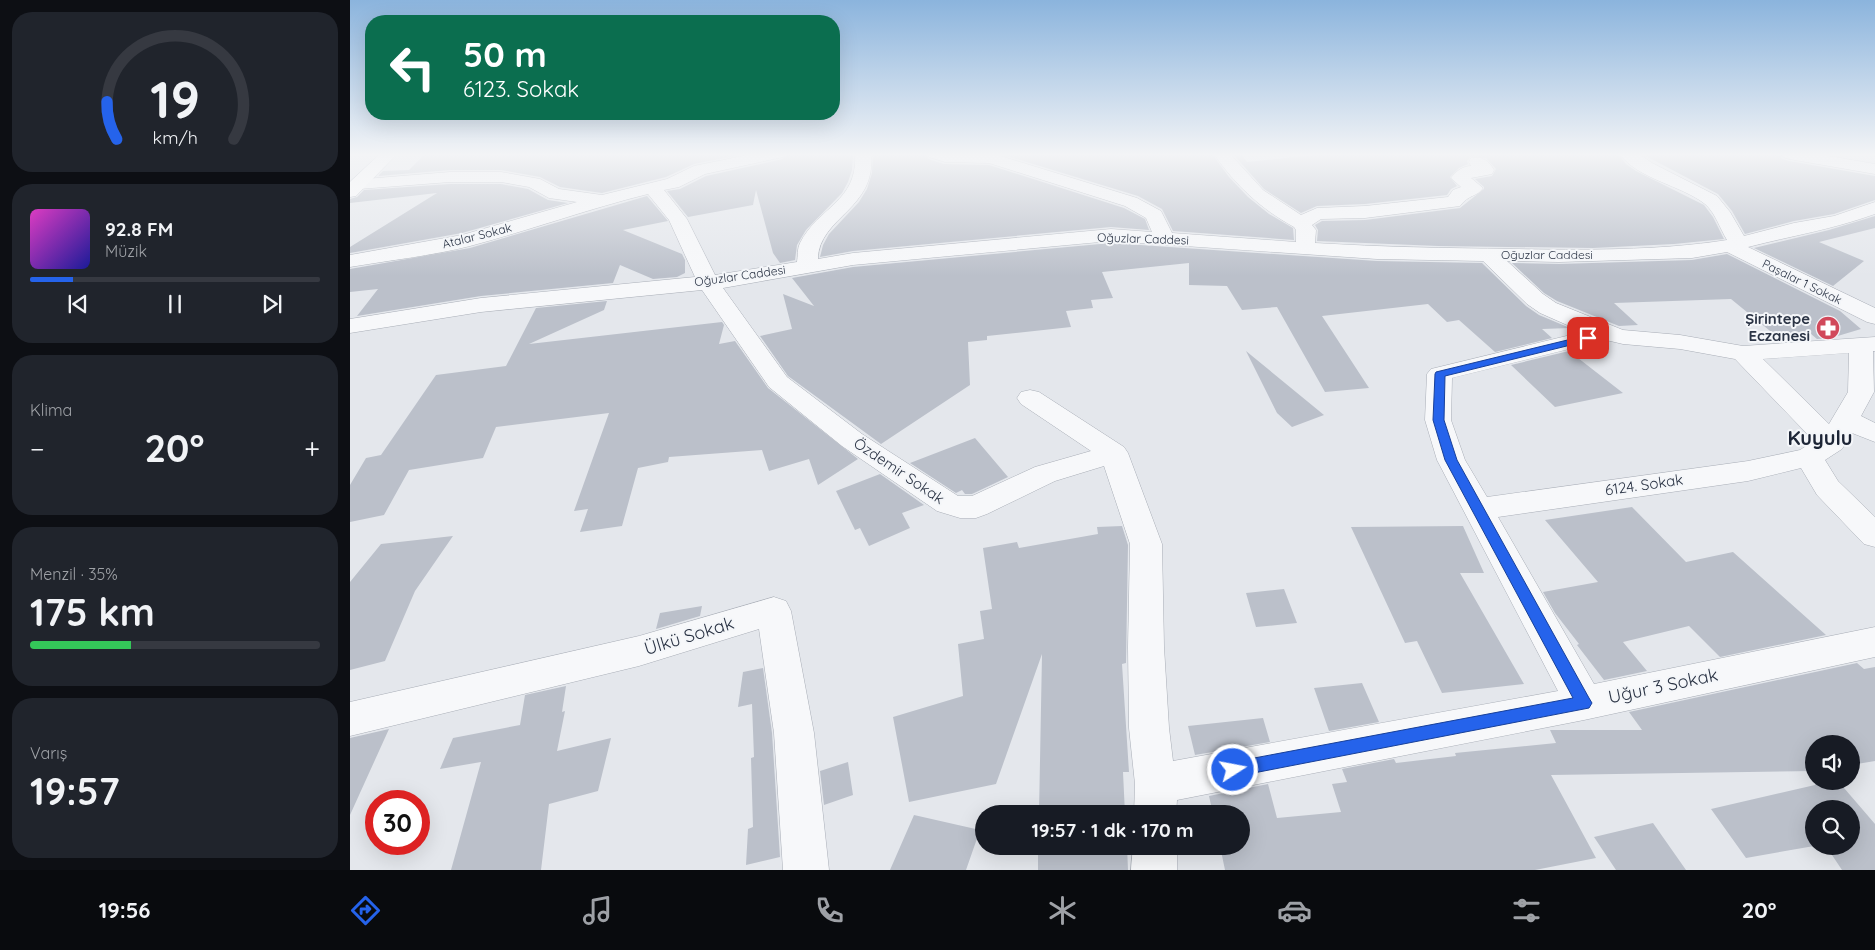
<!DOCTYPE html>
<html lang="tr">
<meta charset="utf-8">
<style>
body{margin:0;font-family:Quicksand,sans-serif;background:#20242c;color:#f1f3f6;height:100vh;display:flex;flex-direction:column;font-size:19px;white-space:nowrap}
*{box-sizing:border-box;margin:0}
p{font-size:16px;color:#9ea1a6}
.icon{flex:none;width:28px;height:28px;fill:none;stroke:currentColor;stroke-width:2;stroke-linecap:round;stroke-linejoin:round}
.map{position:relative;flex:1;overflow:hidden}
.panel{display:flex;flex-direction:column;gap:12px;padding:12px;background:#0d0f14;width:350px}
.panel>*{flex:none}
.hud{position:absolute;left:15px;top:15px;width:475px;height:105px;border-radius:20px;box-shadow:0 5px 20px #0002;background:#0b6e4f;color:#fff;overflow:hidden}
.fabs{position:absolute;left:1455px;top:735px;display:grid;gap:10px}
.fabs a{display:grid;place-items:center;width:55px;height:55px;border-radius:50%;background:#171b24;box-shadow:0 5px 20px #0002;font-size:25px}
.speed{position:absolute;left:15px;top:790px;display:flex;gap:10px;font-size:25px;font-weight:700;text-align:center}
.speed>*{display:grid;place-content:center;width:65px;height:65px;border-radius:50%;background:#171b24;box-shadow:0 5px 20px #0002;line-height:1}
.speed .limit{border:8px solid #d22;background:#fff;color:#111}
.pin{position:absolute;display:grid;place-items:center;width:42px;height:42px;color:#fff;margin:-21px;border-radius:10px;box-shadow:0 2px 8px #0006}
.me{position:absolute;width:55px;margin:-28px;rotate:79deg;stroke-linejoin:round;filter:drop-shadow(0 0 4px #0008)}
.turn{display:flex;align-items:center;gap:18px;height:105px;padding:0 15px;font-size:22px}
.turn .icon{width:65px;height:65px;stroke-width:2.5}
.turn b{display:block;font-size:35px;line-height:42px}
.big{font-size:38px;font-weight:800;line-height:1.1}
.panel .tile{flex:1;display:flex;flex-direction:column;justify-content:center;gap:8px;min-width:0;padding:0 18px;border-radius:20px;background:#20242c}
.panel .dial{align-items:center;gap:0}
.dial svg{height:130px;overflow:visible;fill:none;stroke:#363941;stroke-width:7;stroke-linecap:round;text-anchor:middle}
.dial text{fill:#f1f3f6;stroke:none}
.song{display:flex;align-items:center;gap:15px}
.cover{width:60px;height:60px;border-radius:8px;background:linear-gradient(135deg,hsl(310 70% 55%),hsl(240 70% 35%))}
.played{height:5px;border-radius:2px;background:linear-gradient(90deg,#2563eb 15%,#363941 15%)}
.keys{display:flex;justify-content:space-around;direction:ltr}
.heat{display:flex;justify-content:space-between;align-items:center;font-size:28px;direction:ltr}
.charge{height:8px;border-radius:4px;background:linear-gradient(90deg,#34c759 35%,#363941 0)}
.trip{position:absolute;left:625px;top:805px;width:275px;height:50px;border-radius:25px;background:#171b24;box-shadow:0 5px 20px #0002;font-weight:800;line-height:50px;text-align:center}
.menu{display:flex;height:80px;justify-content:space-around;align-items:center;background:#090b0e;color:#9ea1a6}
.menu .icon{width:35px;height:35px}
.menu .on{color:#2563eb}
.menu b{font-size:22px;color:#f1f3f6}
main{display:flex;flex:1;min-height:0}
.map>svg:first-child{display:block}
.building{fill:#bbc0ca}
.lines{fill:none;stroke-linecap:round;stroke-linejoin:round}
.minor-casing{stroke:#a9aeb7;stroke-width:1}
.primary-casing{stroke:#a3abb8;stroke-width:1}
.minor{fill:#f7f8fa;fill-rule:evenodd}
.primary{fill:#fff;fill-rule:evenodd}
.route{fill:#2563eb;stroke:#184099}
.labels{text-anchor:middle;stroke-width:4;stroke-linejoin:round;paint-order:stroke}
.far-street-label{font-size:12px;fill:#2b3445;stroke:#f4f6f9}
.poi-label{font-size:15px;font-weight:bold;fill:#2b3445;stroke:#f4f6f9;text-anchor:end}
.street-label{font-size:15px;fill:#2b3445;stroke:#f4f6f9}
.near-street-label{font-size:18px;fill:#2b3445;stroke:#f4f6f9}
.district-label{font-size:20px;font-weight:bold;fill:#1d2536;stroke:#f4f6f9}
</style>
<main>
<section class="panel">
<div class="tile dial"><svg viewBox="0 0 100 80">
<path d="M14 69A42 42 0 1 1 86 69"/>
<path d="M14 69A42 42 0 0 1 8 46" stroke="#2563eb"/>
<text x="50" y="56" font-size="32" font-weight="700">19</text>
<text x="50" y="72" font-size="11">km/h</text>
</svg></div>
<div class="tile">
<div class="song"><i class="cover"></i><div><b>92.8 FM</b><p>Müzik</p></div></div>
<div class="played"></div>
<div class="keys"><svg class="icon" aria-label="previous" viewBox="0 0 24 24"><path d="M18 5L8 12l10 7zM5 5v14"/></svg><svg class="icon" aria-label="pause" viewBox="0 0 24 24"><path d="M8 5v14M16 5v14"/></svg><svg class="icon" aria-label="next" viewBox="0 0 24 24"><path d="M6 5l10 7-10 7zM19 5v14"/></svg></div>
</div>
<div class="tile"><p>Klima</p>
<div class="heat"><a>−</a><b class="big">20°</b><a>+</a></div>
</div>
<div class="tile"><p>Menzil · 35%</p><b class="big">175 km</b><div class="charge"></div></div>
<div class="tile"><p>Varış</p><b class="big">19:57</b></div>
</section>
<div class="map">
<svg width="1525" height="870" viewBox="0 0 1525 870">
<rect width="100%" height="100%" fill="#e4e7ec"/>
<path class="building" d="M75 154H394L344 164 316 177 252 193 210 187 190 177 151 170H100L28 176 33 171 59 170Z
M437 154H503L502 170 498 182 492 193 456 230 447 245 445 260 430 263 423 253 406 190 403 205 338 217 317 191 330 189 356 176 433 159Z
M523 154H575L578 159 594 164 639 165 774 208 795 219 799 230 761 227 503 251 470 257 473 245 479 234 509 202 517 189 522 173Z
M650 154H862L879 177 898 197 919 214 943 228 944 240 823 231 812 209 788 196Z
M883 154H891L897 162 975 154H1268L1276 164 1286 171 1354 205 1363 217 1374 239 1324 244 1243 248 1088 246 967 241 968 230 965 225 972 221 1015 220 1110 208 1134 189V187L1125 179 1142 176 1146 169 1136 158 1121 156 1117 161 1118 164 1109 168 1100 177 1107 186 1101 189 1097 195 1015 204 967 206 951 213 914 189Z
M1292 154H1429L1432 159 1439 161 1525 176V200L1484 214 1444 221 1395 234 1382 211 1368 194Z
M100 184H151L178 189 198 200 218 203 112 233 0 253V247L87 193 0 203V199L7 197 14 190Z
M297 196 318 221 273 230 332 254 335 260V273L327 277 303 279 270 265 263 283 131 296 7 316 28 289 0 292V269L120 248Z
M1525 216V228L1469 242 1514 261 1483 286 1404 248 1479 230Z
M761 243 1027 261 1132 263 1176 306 1189 315 1220 328 1192 329 1202 338 1145 352 1109 320 1097 322 1078 304 972 316 1019 388 975 392 927 307 892 310 877 286 839 285V263L752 272 763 298 741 300 743 308 716 311 721 327 637 336V340L618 342 620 385 531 444 438 376 410 336 442 329 433 294 464 306 442 278 503 267Z
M1377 254 1490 311 1511 329 1481 338 1467 339 1461 334 1425 335 1381 299 1264 303 1288 325 1269 326 1207 301 1194 293 1162 263 1209 264 1342 260Z
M257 301 254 310 179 344 372 322 374 325 369 344 385 341 418 388 508 459 468 485 459 459 419 471 412 450 319 457 318 462 288 468 272 526 230 532 238 509 224 511 259 413 146 427 133 458 59 470 34 515 0 522V485L16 458 31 455 86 375 156 366 186 308Z
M896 351 974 415 942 427 927 413Z
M1219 351 1273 393 1205 407 1161 365Z
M625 438 658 477 622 494H615L612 490 606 493 560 463Z
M530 474 574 505 552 513 560 528 519 546 510 528 505 530 486 491Z
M1282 507 1336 562 1383 552 1476 635 1370 657 1339 626 1273 642 1297 671 1254 680 1227 645 1229 644 1205 613 1193 592 1248 582 1195 520Z
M772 526 778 545 776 663 772 664 779 772H773L775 814H689L692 654 646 784 559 802 543 717 613 696 608 644 634 639 630 611 642 609 633 548 667 542 669 548 748 534 747 527Z
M1113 526 1134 573H1110L1174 684 1092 693 1067 641 1055 643 1001 527Z
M103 536 65 591 35 661 0 670V582L31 544Z
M934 589 947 623 906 627 896 593Z
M352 606 350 616 306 629 310 613Z
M1507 663 1514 669 1525 667V761L1501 765V744H1464V773V771L1201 775 1246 858 1185 870H875L870 846H891V814H863L859 796 918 784 927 818 991 812 982 784 997 782 992 769 1044 759 1046 763 1106 756 1105 753 1206 743 1200 730H1292L1279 712Z
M413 668 422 733 430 857 396 865 398 829 403 827 401 758 404 757 402 704 388 707 393 672Z
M1012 683 1029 722 979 731 964 688Z
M216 686 212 712 215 711 207 751 261 738 248 791 199 804 191 870H101L131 762 90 769 103 738 170 725 175 695Z
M913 718 920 742 845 755 838 726Z
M39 729 0 815V738Z
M498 762 503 795 474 805 470 771Z
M1465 781H1488L1525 824V870H1492L1476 846H1501V809H1464V846L1396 858 1361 809 1465 785Z
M564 815 630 830 616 870H540Z
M1303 823 1336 870H1266L1244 837Z
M688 846H777L778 870H688Z"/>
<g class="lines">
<g class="minor-casing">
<path id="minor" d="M403 154H435L433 157 355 174 329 187 314 190 337 219 365 275 447 262C448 256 447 249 450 243 468 207 508 202 505 154H521C527 209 469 217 468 259L503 253 761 229 802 232 796 218 775 206 639 163 595 162 579 157 577 154H644L787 198 811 211 822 233 946 242V230L944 227C911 209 885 185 864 154H880L913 190 951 215 967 208 1015 206 1098 197 1103 190 1111 187 1101 178C1106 171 1113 166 1121 166L1119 162 1121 158C1132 156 1139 161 1144 170L1142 174 1121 178 1133 188C1127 197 1119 194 1110 206L1015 218 971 219 962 225 966 230 965 243C1031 247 1096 248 1162 249 1233 250 1307 251 1377 240 1370 229 1365 212 1355 204 1331 185 1287 179 1270 154H1289L1302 163 1367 196 1380 212 1394 236 1444 223 1484 216 1525 202V214C1484 229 1441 236 1398 247L1525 308V324L1517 322 1377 252 1342 258 1209 262 1157 261 1193 294 1206 303 1273 330 1330 335 1393 346 1525 337V351H1523L1524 392 1511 416 1525 423V442L1502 433 1492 449 1475 460 1488 481 1525 517V547L1514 544 1467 495 1451 468 1398 481 1148 517 1244 684 1525 627V657L1234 720 827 800 826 814H784L785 784 779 728 778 647 780 544 754 466 705 481 637 514 626 518H610L587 511 492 446 419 387 352 290 131 312 0 333V319L131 298 345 277 319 220 298 194C238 209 180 230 120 246 81 256 40 260 0 267V255L112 235 227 202 199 198 179 187 151 182H100L9 189 3 188 0 184 3 180 100 172H151L190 179 209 189 252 195 317 179 344 166ZM761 241 1027 259 1133 261 1177 304 1190 313 1233 332 1081 369 1077 374 1075 420 1087 460 1208 691 823 761 819 728 814 647 812 544 778 453 774 447 689 392 680 390 671 392 667 398 671 404 741 451 685 467 622 496H608L512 434 437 377 373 288 503 265ZM1256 340 1273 344 1330 349 1385 359 1464 441 1450 450 1398 461 1137 497 1115 460 1101 420 1102 378ZM1499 353 1498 392 1479 424 1413 359Z
M1431 154H1467L1525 164V174L1439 159 1433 157Z
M424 597 436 601 441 611 464 733 479 870H433L424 733 409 629 289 666 0 736V702L289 636Z
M783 846H827V870H781Z"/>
</g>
<g class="primary-casing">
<path id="primary" d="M30 154H47L6 196 0 197V182Z"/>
</g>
<use href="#minor" class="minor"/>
<use href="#primary" class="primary"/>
</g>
<linearGradient id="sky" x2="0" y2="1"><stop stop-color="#8bb4dd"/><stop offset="0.56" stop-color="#f3f4f6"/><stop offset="1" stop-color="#f3f4f6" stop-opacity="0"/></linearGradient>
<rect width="1525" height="276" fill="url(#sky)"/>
<path class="route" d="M1238 335 1243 338 1241 340 1095 376 1094 420 1107 460 1239 698 1242 703 1239 708 883 777 877 775 875 770 877 764 883 762 1223 698 1095 460 1083 420 1085 374 1086 372Z"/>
<defs>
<g id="pharmacy-disc" transform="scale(1.25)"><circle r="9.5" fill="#d1495b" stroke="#f4f6f9"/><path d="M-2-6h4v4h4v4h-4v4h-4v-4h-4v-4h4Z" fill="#fff"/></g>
</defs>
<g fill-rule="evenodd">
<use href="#pharmacy-disc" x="1478" y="328"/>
</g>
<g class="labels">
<g class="far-street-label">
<text transform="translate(127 236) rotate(-14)" y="4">Atalar Sokak</text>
<text transform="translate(793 239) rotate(2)" y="4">Oğuzlar Caddesi</text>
<text x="1197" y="259">Oğuzlar Caddesi</text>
<text transform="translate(390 276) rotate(-8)" y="4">Oğuzlar Caddesi</text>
<text transform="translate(1452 282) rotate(26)" y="4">Paşalar 1 Sokak</text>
</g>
<g class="poi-label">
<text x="1460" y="324">Şirintepe<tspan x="1460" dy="17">Eczanesi</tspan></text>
</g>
<g class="street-label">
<text transform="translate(549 471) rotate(34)" y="5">Özdemir Sokak</text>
<text transform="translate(1294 485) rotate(-8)" y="5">6124. Sokak</text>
</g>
<g class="near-street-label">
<text transform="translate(339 636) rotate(-17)" y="6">Ülkü Sokak</text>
<text transform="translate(1313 686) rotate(-12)" y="6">Uğur 3 Sokak</text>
</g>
<g class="district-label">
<text x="1470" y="445">Kuyulu</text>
</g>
</g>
</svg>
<div class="fabs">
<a><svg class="icon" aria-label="sound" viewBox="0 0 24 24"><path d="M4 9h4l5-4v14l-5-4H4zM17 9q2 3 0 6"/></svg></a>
<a><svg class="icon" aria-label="search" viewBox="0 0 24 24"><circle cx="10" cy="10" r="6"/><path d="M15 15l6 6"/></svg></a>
</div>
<div class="speed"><div class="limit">30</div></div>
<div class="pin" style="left:1238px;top:338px;background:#d93025"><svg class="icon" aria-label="arrive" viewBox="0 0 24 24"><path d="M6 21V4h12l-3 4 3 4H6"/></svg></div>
<svg class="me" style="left:883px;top:770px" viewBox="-20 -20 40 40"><circle r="17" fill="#2563eb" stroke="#fff" stroke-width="3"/><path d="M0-11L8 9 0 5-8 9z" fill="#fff"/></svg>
<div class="trip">19:57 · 1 dk · 170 m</div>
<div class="hud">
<div class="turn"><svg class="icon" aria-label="left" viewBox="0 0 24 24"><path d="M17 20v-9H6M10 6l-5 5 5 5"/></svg><div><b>50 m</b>6123. Sokak</div></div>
</div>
</div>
</main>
<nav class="menu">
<b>19:56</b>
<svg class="icon on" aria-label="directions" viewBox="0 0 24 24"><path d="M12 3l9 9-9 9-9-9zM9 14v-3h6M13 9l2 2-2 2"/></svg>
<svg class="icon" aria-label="music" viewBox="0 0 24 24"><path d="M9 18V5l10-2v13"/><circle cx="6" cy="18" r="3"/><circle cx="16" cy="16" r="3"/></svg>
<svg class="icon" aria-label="phone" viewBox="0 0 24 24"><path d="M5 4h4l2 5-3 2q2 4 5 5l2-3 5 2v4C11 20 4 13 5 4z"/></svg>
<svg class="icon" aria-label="climate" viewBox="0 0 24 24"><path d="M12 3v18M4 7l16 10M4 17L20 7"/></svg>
<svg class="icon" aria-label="car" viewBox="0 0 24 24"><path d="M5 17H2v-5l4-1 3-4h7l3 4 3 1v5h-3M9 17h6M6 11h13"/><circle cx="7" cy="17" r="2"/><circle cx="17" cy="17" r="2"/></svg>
<svg class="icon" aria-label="filters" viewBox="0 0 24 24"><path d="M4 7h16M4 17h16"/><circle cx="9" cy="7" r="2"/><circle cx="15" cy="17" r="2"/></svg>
<b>20°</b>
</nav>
